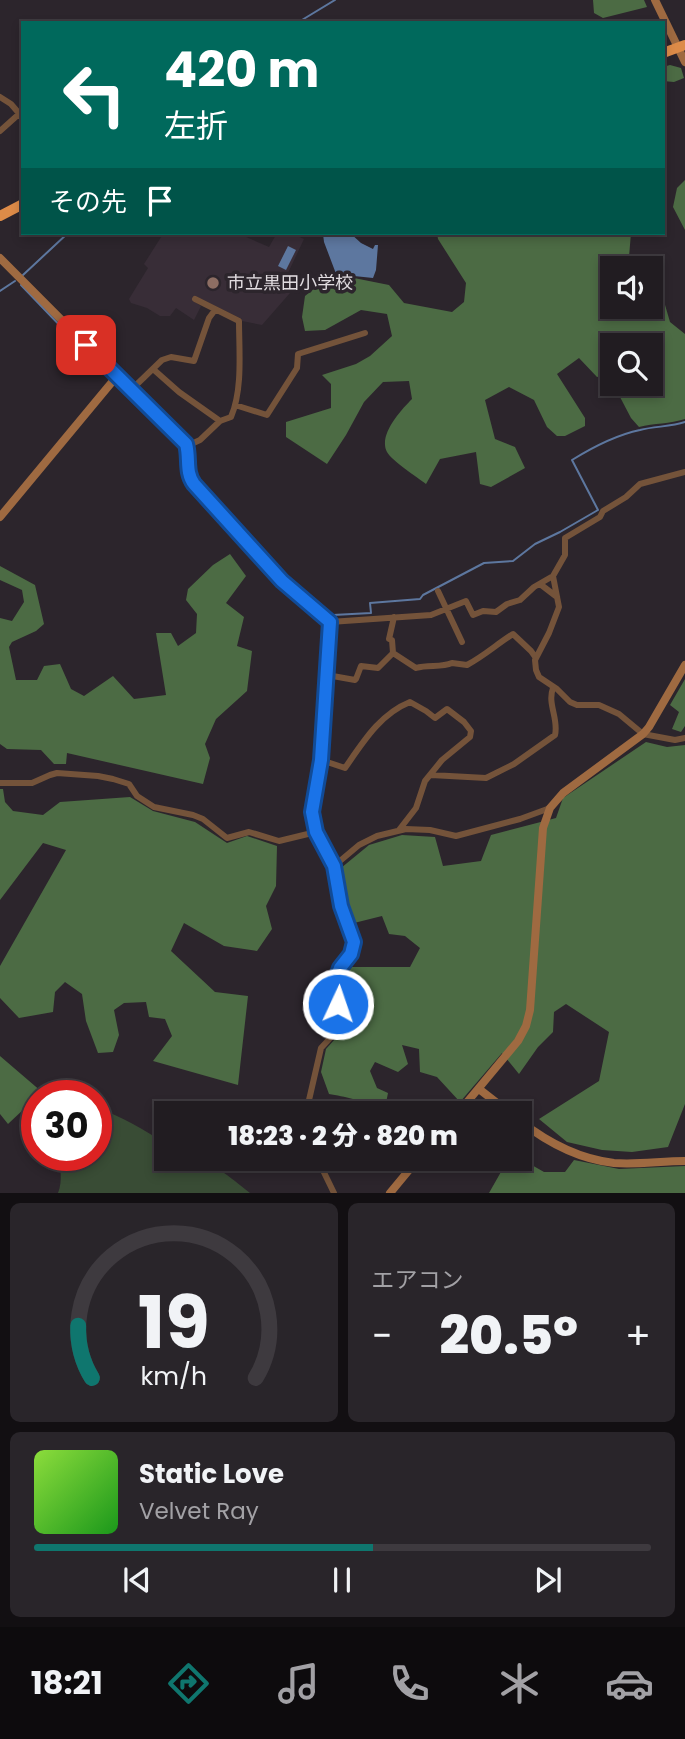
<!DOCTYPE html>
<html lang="ja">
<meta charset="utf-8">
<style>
body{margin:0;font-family:Poppins,"Noto Sans JP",sans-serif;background:#29252a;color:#f1f3f6;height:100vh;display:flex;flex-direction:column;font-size:26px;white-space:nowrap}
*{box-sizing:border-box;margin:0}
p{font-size:23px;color:#a2a1a5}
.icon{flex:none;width:38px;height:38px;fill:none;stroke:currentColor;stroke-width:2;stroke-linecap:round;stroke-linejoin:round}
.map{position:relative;height:1193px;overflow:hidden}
.drawer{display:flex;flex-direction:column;gap:10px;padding:10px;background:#120f12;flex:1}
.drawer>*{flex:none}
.guide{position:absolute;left:21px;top:21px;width:644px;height:214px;border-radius:0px;box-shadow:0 4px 10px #0003,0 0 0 2px #3e3a3f;background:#00695c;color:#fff;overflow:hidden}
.controls{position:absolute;left:600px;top:256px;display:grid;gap:14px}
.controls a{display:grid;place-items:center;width:63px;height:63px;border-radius:0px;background:#211c21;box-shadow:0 4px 10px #0003,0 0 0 2px #3e3a3f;font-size:35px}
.speed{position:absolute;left:21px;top:1080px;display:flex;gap:14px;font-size:35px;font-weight:700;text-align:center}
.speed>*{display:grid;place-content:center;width:91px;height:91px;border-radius:50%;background:#211c21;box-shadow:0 4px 10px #0003,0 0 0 2px #3e3a3f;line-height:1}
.speed .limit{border:10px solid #d22;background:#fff;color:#111}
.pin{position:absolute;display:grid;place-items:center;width:60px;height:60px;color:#fff;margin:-30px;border-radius:14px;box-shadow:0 4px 10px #0006}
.me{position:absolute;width:77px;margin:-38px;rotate:3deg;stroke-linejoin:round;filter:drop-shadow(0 0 5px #0008)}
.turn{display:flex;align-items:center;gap:24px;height:147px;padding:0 28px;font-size:32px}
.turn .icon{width:91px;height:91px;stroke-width:2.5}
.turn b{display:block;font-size:49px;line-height:60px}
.then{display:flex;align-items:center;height:66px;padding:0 28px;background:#0003;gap:14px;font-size:26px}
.big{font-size:52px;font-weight:800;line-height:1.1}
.drawer .card{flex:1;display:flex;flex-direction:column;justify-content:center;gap:10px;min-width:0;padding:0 24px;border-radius:10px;background:#29252a}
.drawer .dial{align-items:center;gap:0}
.dial svg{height:182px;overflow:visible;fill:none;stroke:#3e3a3f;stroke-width:7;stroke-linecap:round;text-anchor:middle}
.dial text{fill:#f1f3f6;stroke:none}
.song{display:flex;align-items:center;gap:21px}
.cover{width:84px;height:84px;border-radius:10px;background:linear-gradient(135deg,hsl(90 70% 55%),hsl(120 70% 35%))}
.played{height:7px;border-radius:4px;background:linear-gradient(90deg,#0f766e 55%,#3e3a3f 55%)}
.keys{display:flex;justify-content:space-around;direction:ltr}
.heat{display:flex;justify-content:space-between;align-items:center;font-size:38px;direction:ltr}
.drawer .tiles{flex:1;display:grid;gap:10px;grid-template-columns:1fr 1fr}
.card:last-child{grid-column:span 2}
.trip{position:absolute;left:154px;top:1101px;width:378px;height:70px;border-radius:0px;background:#211c21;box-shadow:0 4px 10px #0003,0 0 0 2px #3e3a3f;font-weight:800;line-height:70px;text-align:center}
.tab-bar{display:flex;height:112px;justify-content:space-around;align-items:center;background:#0d0b0d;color:#a2a1a5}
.tab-bar .icon{width:49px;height:49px}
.tab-bar .on{color:#0f766e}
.tab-bar b{font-size:32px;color:#f1f3f6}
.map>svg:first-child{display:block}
.built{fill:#382d37}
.green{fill:#394c35}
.forest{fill:#4c6b44;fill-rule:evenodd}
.water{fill:#5d779f}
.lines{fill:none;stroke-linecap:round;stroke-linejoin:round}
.stream{stroke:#5d779f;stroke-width:2}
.street{stroke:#74533a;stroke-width:6}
.secondary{stroke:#9f6a41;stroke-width:8}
.highway{stroke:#dd8b48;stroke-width:10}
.route-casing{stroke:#114b97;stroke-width:18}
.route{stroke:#1a73e8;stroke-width:12}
.education-dot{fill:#8d6e63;stroke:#2c252c;stroke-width:2.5}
.labels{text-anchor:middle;stroke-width:7;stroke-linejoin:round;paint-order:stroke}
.poi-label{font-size:18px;fill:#e1dce0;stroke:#2c252c;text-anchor:start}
</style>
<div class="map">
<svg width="685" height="1193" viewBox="0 0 685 1193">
<rect width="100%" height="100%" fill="#2c252c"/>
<path class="built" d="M166 233H205L207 235 244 236 269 247 277 233H291L304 239 287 275 290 276 284 289 290 293 262 325 242 321V319L195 296 193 301 201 306 194 320 176 308 170 316H160L147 308 131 303 129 299 148 268 144 264 163 234 166 235Z"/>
<path class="green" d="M96 1108C122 1116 144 1130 166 1144V1158C176 1158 187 1157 196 1158 213 1162 236 1182 250 1193H58C63 1181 60 1167 59 1155H96Z"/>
<path class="forest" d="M593 0H644L647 7 603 18 594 13Z
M670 65 681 68 684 78 674 82 663 81V67Z
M685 180V230L673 207 677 188Z
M437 233H631L629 257 654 267 670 322 685 334V419C670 424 654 423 639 427L631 418 620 397 626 389V383H651V345H612V374L597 377 579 358 557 374 585 418V426L565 436H557L547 427 534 400 509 387 485 400 495 439 515 447 525 468 491 487 480 484 476 452 440 459 426 484C417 477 392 461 387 452 378 435 401 410 412 399L409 381 383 382 364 402 346 435 327 464 286 437V422L331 408V384L322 375 356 364 370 356 392 336 387 314 361 310 325 330 305 331 302 317 305 296 320 284 354 278 389 285 404 303 452 312 464 302 466 283 438 239ZM612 268H651V306H612Z
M230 554 246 576 226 603 244 617 237 646 252 651 247 691 216 719 205 744 210 758 203 784 67 753 66 764H54L41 750 7 749 0 744V618L12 621 24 602 22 590 0 580V566L35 585 44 624 36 631 12 642 9 647 16 680H37L44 666 60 664 71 689 84 696 113 676 134 699 166 695 156 633H171L178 646 196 633 197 614 186 600 188 589 213 565Z
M685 679V726L681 732 672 729 679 712 670 705Z
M646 742 667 747 685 745V1104L668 1147 632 1152 602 1150 567 1142 539 1119 599 1081 609 1032 566 1004 554 1012 553 1032 538 1047 519 1074 502 1053 460 1102 437 1077 420 1072 419 1049 402 1045 408 1064 398 1072 375 1062 370 1071 377 1088 388 1093 384 1113H370C364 1098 344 1097 329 1094L321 1072 326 1049 344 1029 345 1014 343 979 352 967H410L420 948 405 936 389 934 382 916 354 923 345 904 341 868 369 845 402 835 435 837 443 866 481 861 491 835 556 818 563 798Z
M0 789H3L5 802 13 811 43 815 60 802 130 797 153 811 195 822 227 843 247 836 277 846 276 886 266 906 272 929 257 951 224 946 184 923 171 951 215 992 248 996 238 1085 153 1061 172 1036 165 1019 149 1017 146 1002 124 1003 114 1010 119 1035 113 1052 98 1053 86 1021 82 994 65 982 55 992 53 1012 19 1018 0 998V966L66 850 43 843 0 900Z
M0 1056 42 1092 8 1124 0 1114Z
M523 1160 544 1172H565L574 1160 619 1169 685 1166V1193H489L506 1163Z"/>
<path class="water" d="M325 233H350L361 243 373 249 375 245H378L376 270 373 278 354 276 338 279 324 242 323 234Z
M288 246 296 250 286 270 278 266Z"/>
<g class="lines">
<path class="stream" d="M297 23 335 0
M23 275 68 233
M21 285 69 335
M0 291 15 281
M71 337 102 368
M120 385 180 446 184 462 182 472 188 487 193 492 195 490
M202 484 281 571 314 601
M317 604 333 615 371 613 370 603 420 599 423 595 484 563 513 561 535 544 560 532 598 510 572 460C593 447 616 435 640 430 655 426 671 427 685 422"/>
<path class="street" d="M0 97 11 104 23 118
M0 131 19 114
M195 299 239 321C239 350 243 389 231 417L220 421 200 440 187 446C189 458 186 468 190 479L282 581 330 622 431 615 466 601 473 615 483 611 496 612 507 604 520 600 534 587 553 576 565 555V538L600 517 603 511 626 497 640 484 685 472
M153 369 179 392 220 421
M132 389 162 360 171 357 194 361 209 318 215 310
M235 405 267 415 297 368 298 354 365 333
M553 576 559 607 549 633 535 660 536 670 539 677 557 689 570 702 577 705H599L619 714 643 734 675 740 685 738
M540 584 557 597
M438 591 462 642
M394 617 389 639 392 640 393 653 416 668C428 664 441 668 452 663L467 665C484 656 497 644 513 634L531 651 536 658
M327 675 355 680 356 679 361 666 378 668 393 653
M321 760 345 768C363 742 380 714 410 702L426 711 435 718 447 709 464 722 471 731 470 737 442 760 425 781 416 808 399 830
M431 775 486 778 514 764 555 735C559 719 547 704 553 688
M0 783H32L50 775 57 773 98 776 113 779 129 784 137 796 154 807 193 815 203 819 227 838 249 832 279 841 316 832
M334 866 359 845 377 836 406 829 430 830 456 836 520 819 550 808
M306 1113 321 1048 334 1034 338 1025 339 1014 335 992 336 979 340 968 349 958 354 946 353 939 341 906 334 866 316 832 312 812 321 760 330 622
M317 1158 334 1193"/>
<path class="secondary" d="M655 0 685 62
M0 258 187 446
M0 517 117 376
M479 1089 510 1113
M458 1113 518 1041 526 1026 530 1010 543 828 550 808 563 793 643 734 649 727 685 665
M520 1121C547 1142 578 1159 614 1163 637 1165 661 1161 685 1161
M390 1193 419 1158"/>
<path class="highway" d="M663 53 685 45
M0 216 23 204"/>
</g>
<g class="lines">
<g class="route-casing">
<path id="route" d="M86 345 186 444C190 458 185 472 194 484L282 581 330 622 321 760 312 812 316 832 334 866 341 906 354 942 351 954 340 968 336 979 335 992 338 1004"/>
</g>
<use href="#route" class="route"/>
</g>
<circle class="education-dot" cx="213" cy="283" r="7"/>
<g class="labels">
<g class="poi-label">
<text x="227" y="289">市立黒田小学校</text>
</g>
</g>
</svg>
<div class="controls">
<a><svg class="icon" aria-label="sound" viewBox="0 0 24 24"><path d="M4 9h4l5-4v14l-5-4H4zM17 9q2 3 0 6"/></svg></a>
<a><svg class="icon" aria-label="search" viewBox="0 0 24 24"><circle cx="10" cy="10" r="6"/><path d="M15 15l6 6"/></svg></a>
</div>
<div class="speed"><div class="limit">30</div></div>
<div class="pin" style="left:86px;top:345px;background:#d93025"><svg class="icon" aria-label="arrive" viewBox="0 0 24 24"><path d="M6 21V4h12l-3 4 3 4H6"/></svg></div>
<svg class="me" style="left:338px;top:1004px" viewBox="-20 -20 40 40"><circle r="17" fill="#1a73e8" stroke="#fff" stroke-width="3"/><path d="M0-11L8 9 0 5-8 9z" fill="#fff"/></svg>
<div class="trip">18:23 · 2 分 · 820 m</div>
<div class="guide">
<div class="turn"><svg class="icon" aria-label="left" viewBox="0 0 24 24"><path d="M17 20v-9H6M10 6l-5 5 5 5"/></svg><div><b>420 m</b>左折</div></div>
<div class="then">その先<svg class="icon" aria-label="arrive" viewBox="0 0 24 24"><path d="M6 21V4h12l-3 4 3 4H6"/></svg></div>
</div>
</div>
<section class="drawer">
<div class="tiles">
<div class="card dial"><svg viewBox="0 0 100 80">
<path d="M14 69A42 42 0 1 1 86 69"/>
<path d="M14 69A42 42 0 0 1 8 46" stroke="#0f766e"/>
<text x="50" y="56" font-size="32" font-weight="700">19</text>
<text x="50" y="72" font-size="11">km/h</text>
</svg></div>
<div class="card"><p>エアコン</p>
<div class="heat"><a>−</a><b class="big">20.5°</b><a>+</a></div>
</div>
<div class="card">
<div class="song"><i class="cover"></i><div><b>Static Love</b><p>Velvet Ray</p></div></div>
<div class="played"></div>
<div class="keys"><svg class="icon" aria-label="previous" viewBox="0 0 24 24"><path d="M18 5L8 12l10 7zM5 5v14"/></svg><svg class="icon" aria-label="pause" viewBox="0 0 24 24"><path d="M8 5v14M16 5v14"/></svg><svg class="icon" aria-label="next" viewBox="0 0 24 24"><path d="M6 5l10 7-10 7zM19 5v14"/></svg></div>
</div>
</div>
</section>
<nav class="tab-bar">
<b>18:21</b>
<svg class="icon on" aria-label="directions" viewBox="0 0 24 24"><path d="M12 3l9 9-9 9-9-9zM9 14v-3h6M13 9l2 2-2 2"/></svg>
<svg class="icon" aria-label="music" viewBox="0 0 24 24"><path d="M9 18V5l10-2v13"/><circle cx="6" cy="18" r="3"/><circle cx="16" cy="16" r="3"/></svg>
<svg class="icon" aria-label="phone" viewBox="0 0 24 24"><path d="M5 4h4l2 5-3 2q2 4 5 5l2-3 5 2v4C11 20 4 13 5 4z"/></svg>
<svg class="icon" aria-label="climate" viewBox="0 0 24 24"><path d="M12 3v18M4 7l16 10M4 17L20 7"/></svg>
<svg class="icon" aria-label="car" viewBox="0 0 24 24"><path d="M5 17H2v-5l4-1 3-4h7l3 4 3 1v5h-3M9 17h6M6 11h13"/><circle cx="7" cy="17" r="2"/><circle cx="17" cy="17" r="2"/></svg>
</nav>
